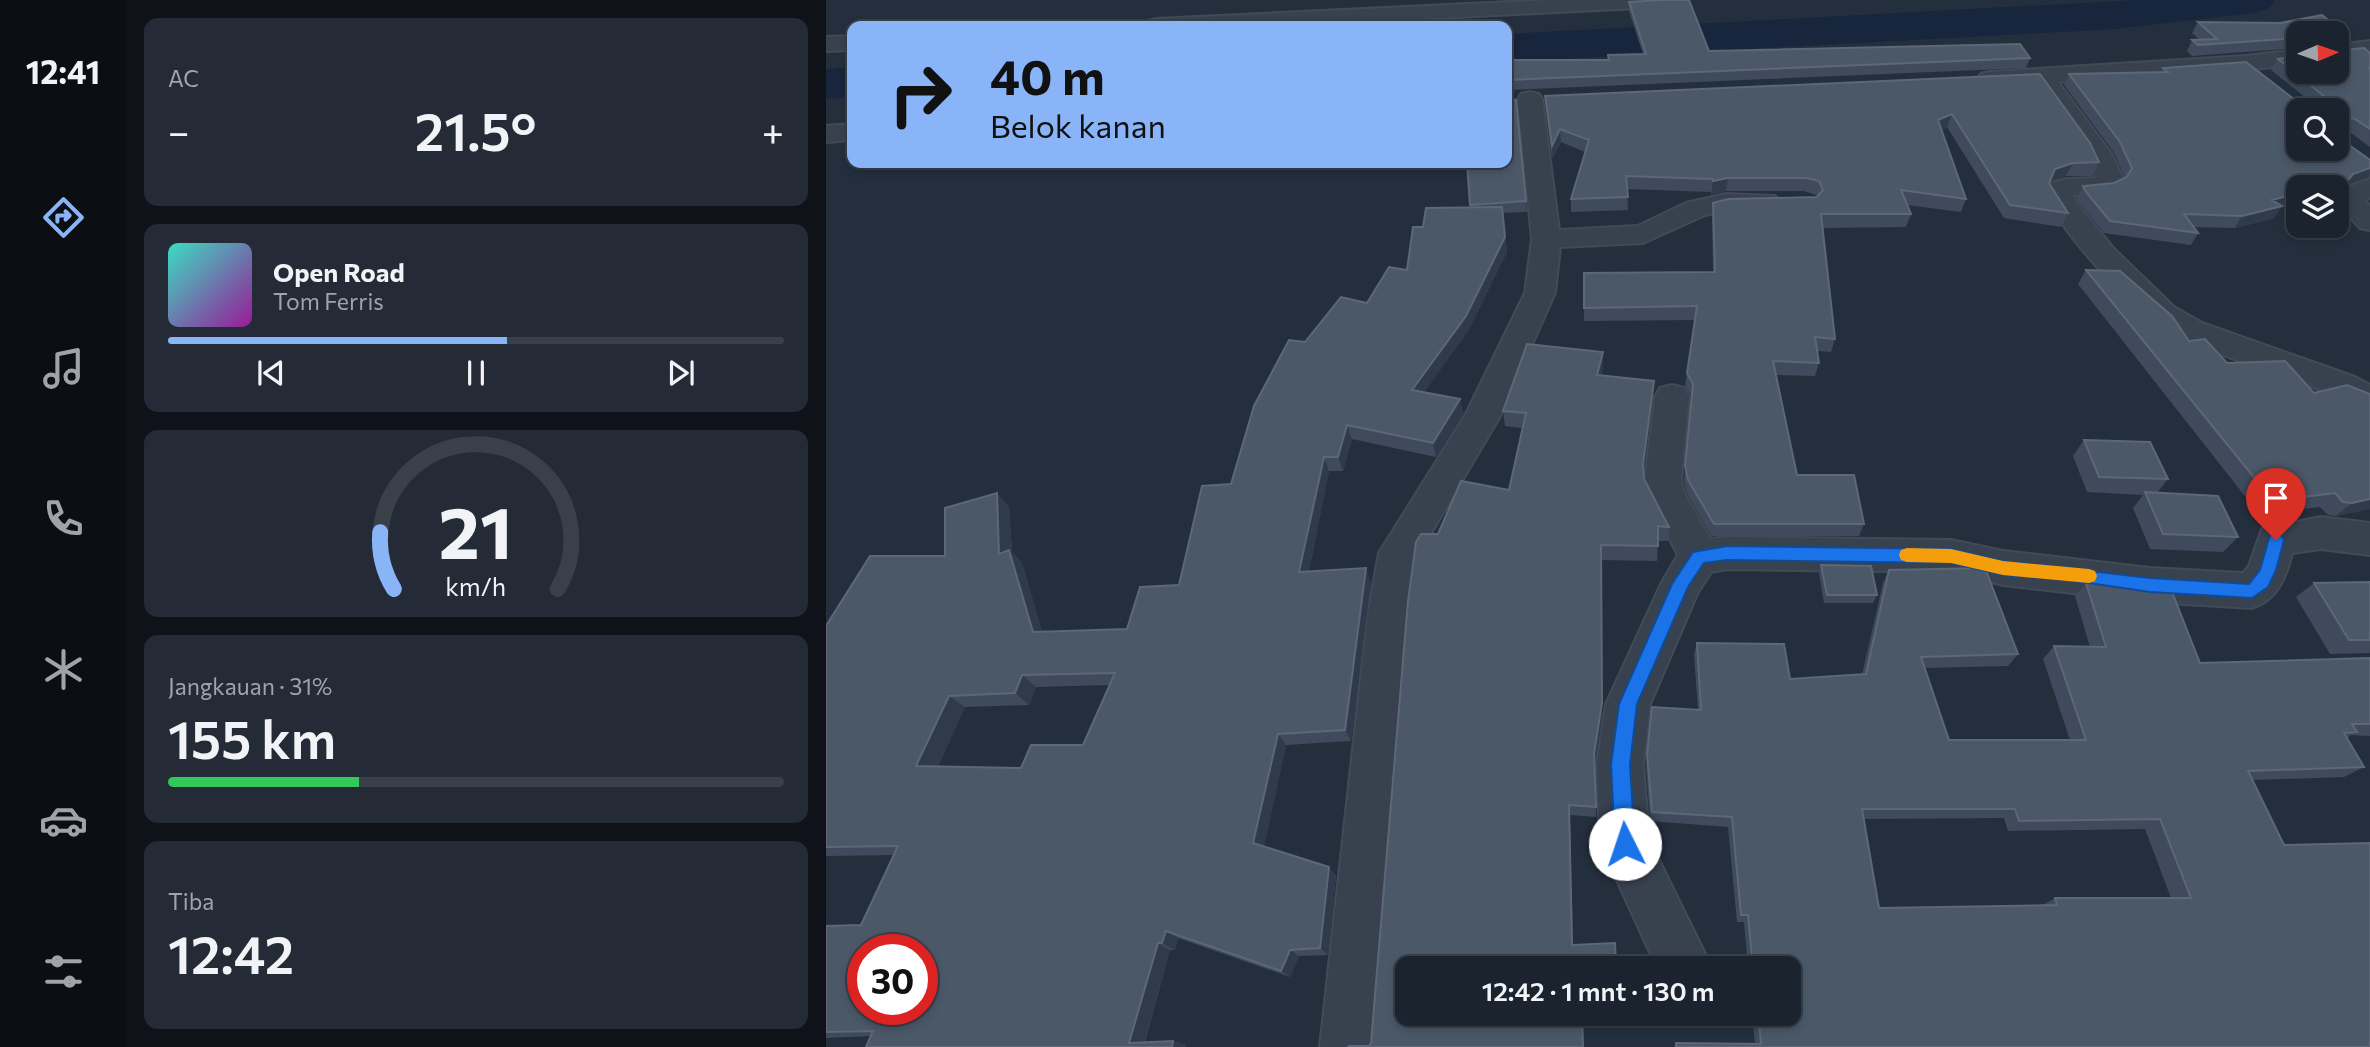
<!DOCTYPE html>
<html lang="id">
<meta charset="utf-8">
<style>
body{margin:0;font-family:Commissioner,sans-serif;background:#242b36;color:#f1f3f6;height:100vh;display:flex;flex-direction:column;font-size:26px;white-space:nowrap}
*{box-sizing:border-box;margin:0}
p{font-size:23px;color:#a0a4aa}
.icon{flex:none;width:38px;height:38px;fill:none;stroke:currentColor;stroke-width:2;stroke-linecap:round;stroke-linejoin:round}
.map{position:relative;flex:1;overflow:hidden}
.drawer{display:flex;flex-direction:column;gap:18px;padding:18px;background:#0f1319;width:700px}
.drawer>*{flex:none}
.guide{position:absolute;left:21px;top:21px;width:665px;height:147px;border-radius:14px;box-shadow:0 4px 10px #0003,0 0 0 2px #39404a;background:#8ab4f8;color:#111;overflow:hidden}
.needle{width:46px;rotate:88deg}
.tools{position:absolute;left:1460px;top:21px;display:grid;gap:14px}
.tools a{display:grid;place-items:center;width:63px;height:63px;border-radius:14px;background:#1b232e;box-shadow:0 4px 10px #0003,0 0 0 2px #39404a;font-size:35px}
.speed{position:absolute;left:21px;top:934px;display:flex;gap:14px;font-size:35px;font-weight:700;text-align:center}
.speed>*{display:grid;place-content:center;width:91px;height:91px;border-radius:50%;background:#1b232e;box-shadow:0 4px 10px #0003,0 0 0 2px #39404a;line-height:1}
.speed .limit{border:10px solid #d22;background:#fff;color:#111}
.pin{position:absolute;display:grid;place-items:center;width:60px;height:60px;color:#fff;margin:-72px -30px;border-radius:50% 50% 50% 0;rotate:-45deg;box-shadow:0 0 7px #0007}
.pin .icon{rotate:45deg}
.me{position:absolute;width:77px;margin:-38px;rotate:356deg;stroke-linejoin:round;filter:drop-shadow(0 0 5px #0008)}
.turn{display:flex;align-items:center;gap:24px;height:147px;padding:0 28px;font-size:32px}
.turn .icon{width:91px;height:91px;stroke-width:2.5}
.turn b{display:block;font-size:49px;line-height:60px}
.big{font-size:52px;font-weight:600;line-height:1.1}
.drawer .card{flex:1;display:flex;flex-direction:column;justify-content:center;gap:10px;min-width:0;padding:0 24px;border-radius:14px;background:#242b36}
.drawer .dial{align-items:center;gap:0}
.dial svg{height:182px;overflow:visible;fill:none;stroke:#39404a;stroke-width:7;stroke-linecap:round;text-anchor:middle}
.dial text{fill:#f1f3f6;stroke:none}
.song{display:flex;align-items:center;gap:21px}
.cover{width:84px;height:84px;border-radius:10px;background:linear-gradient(135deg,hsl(170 70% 55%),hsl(300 70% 35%))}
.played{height:7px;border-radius:4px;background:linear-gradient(90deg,#8ab4f8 55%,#39404a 55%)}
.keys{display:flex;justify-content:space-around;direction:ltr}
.heat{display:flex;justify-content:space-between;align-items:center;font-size:38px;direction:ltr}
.charge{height:10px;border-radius:5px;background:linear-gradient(90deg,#34c759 31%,#39404a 0)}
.trip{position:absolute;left:569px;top:956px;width:406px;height:70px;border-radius:14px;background:#1b232e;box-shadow:0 4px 10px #0003,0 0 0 2px #39404a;font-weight:600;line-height:70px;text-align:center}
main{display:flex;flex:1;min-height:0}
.tabs{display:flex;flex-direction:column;width:126px;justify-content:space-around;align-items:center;background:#0b0e12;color:#a0a4aa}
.tabs .icon{width:49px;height:49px}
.tabs .selected{color:#8ab4f8}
.tabs b{font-size:32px;color:#f1f3f6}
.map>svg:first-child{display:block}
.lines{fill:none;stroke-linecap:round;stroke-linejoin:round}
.river{fill:#17263c;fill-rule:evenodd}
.street-casing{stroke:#414a57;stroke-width:4}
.street{fill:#38414e;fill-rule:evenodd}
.wall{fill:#3f4b5c;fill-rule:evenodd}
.shaded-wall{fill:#2f3b4b}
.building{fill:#4b5868;stroke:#5c6777;stroke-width:2;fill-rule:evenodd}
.route{fill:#1a73e8;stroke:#114b97;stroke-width:2}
.slow{fill:#f59e0b}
</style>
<main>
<nav class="tabs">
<b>12:41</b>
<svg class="icon selected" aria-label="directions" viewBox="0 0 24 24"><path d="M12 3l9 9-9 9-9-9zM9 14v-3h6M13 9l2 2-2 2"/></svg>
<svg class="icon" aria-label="music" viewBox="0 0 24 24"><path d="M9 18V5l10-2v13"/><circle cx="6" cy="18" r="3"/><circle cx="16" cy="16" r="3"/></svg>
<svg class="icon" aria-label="phone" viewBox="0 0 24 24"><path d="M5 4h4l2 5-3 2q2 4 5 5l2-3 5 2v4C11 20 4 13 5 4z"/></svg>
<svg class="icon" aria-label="climate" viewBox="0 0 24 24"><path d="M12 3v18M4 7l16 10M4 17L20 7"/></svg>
<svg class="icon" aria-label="car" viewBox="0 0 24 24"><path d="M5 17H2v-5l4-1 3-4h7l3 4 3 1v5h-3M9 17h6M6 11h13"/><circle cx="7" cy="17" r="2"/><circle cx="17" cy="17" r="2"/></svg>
<svg class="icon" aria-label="filters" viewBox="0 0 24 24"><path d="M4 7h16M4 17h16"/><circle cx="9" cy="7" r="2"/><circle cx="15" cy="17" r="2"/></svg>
</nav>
<section class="drawer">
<div class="card"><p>AC</p>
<div class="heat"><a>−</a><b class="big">21.5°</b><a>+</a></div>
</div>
<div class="card">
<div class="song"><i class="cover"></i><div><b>Open Road</b><p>Tom Ferris</p></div></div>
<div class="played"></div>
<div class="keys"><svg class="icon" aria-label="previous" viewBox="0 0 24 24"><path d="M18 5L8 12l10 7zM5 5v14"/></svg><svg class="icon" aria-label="pause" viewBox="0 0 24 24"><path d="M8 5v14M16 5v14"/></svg><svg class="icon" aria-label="next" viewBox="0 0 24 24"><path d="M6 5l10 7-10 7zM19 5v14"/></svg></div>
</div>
<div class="card dial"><svg viewBox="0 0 100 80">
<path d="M14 69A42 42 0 1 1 86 69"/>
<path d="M14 69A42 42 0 0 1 8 44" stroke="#8ab4f8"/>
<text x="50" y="56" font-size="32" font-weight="700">21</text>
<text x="50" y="72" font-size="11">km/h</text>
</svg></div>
<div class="card"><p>Jangkauan · 31%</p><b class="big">155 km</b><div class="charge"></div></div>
<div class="card"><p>Tiba</p><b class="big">12:42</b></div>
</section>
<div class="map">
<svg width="1544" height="1047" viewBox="0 0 1544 1047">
<rect width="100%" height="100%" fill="#242f3e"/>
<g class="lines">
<path class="river" d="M1312 0H1449L1442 9 1427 13 1289 29 681 62V34Z
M26 67V97L0 99V69Z"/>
<g class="street-casing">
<path id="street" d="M725 0H861L858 4 851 6 454 26H319L322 21 330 19Z
M26 36V50L0 51V37Z
M1544 41V55L1510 59V45Z
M1472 50V64L1419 70 1232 82 1286 155 1298 181C1287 197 1264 195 1247 195L1252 205 1288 249 1348 307 1376 323 1529 377 1544 385V412C1522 406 1502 392 1480 384 1439 369 1395 356 1354 338 1313 319 1238 236 1219 195L1225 183 1241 179 1270 178 1260 155 1210 83 1163 86 1155 84 1151 79 1155 74 1163 72 1419 56Z
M704 92 713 94 716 99 733 230 812 226 860 203 900 194 949 196 953 202 949 208 900 210 879 215 817 243 734 247 729 293 673 418 592 555 584 614 550 1047H494L542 614 553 553 640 414 699 293 706 239 692 99 695 94Z
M26 124V140L0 142V126Z
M1544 179V197L1539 201 1544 206V230L1534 228 1510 202 1519 188Z
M846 385 858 388 863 397 855 479 858 493 884 539 901 537 1125 540 1177 551 1324 568 1417 573 1423 566 1436 529 1495 517 1544 523V555L1495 549 1466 553C1460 578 1451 600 1426 608L1324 602 1177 585 1125 572 901 569 885 572 872 592 824 704 817 765 823 840 886 968H831L774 843 771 765 780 704 835 584 852 555 820 494 819 479 829 397 834 388Z"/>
</g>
<use href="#street" class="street"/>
</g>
<path class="wall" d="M803 2 883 51 1204 58 1200 68 681 90V60H782V55L817 54 803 11Z
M1496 15 1517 32 1515 50 1538 48 1544 53V147L1521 130 1516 129V140L1544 160V178L1543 177 1518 186 1515 190 1510 191V187H1472V202L1456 206 1448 218 1409 228 1367 227 1372 233 1365 245 1278 233 1254 204 1251 198 1257 186 1288 183 1299 178 1288 153 1238 85 1243 74 1335 72 1337 68 1420 62 1478 107 1482 101H1484L1445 70 1452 59 1472 56V72H1510V33H1472V48L1366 56 1361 51 1366 40H1374L1366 33 1372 22 1454 23ZM1472 110H1510V149H1472Z
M1214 74 1273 162 1266 176H1240L1223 182V183L1242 213 1235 227 1178 218 1121 127 1116 130 1140 199 1135 212 1081 205 1085 214 1080 227 996 228 1009 339 1005 352 991 351 993 363 989 376 950 375 971 475 1038 524 1033 536H885L860 492 858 479 866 397 859 386 869 320 758 321V273L887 272 886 216 887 203 991 197 990 195 978 191H900L885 195V192L801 189 802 210 745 212V199L759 152 735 142 726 159 719 96Z
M690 100 701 212 676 213 681 252 642 331 598 392 634 399 637 414 610 457 526 439 517 471H503L483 571 545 582 525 741 460 745 438 846 510 875 502 955 473 956 464 977 352 938 349 950H344L319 1042 347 1041 360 1045V1047H40L45 1036 0 1038V926L35 925 68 855 0 856V626L119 556 183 507 186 552 196 563 216 632 301 629 353 585 479 342 541 303 581 270 597 227 644 208 641 163ZM284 685 257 745 195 768 112 766 139 707 203 705 210 687Z
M1260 270 1363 341 1401 363 1488 393 1544 394V509L1510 516 1502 515 1494 507 1433 514 1252 284Z
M777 352V367L775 375 828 381 818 468V479L843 527 842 541H832L831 561 775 560 776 715 769 763 770 817 744 815 747 945 581 1013H774L756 1014 543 1046 545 1043 612 534 683 490 696 428 679 426 677 411Z
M1258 440 1342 479 1331 493 1412 537 1397 552 1324 549 1307 508 1317 495 1261 492 1247 456Z
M995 565 1051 595 1047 603H998L993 573Z
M1063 570 1192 654 1182 666 1099 668 1123 740H1244L1217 659 1228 646 1264 647 1249 596 1260 583 1374 663 1544 658V736L1525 735 1521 738 1538 767 1518 777 1426 780 1544 1047H848L850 1043 929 1044 926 1013H962V968H922L918 922H911L902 827 824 821 820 765 826 707 872 710 868 655 871 643 964 679 1036 675 1057 583ZM1178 818 1182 831 1319 829 1345 898H1229L1217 905 1053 908 1038 819Z
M1544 582V653L1504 654 1470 597 1488 583Z"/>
<path class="shaded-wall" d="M1126 114 1121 127 1108 133 1112 120Z
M734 129 735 142 726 159V146Z
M1247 163 1240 176 1223 182 1229 169Z
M1544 168 1543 177 1518 186 1527 174Z
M902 178 900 191 885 195 887 181Z
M1523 179 1515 190 1510 191V187H1492Z
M1472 193V202L1454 207 1456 206 1448 218 1409 228 1416 216 1446 200Z
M679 237 681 252 642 331 590 404 586 390Z
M777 352V367L771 390V375Z
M828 381 827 396 816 479 817 464Z
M634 399 637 414 610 457 607 443Z
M521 425 526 439 517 471 512 457Z
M498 457 503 471 480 585 473 572Z
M171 493 183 507 186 552 196 563 220 644 207 632 173 554Z
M1544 499V509L1510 516 1526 503Z
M540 568 545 582 525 741 519 730Z
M196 675 210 687 203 705 189 693Z
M123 696 139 707 107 776 90 766Z
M776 703V715L768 765V754Z
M452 734 460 745 437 852 427 843Z
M503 867 510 875 502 955 494 948Z
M340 931 352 938 349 950 336 943Z
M332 943 344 950 317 1047 303 1043Z
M464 950 473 956 464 977 455 971Z
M347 1041 360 1045V1047H346Z"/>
<path class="building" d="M835 0H863L883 51 1194 44 1204 58 681 80V60H783L782 55 820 54 803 2Z
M1496 15 1517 32 1515 50 1538 48 1544 53V68H1542L1544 69V129L1529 119 1516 116V140L1544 160V168L1527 174 1523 179 1492 187H1472V193L1446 200 1456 206 1416 216 1358 214 1372 233 1284 221 1260 192 1257 186 1288 183 1301 177 1306 168 1294 142 1243 74 1342 72 1337 68 1420 62 1478 107H1481L1482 101H1499V97L1452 59 1472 56V72H1510V33H1472V38L1372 45 1366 40 1391 39 1372 22 1454 23ZM1472 110H1510V149H1472Z
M1214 74 1264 143 1273 162 1247 163 1229 169 1223 183 1242 213 1184 205 1126 114 1112 120 1140 199 1075 190 1085 214H995L1009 339 989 337 993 363 947 361 971 475H1028L1038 524H888L862 480 859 466 867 384 861 373 871 306 758 308V273L889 272 887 203 902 199 991 197 997 190 993 181 981 178H902L887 181V179L800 176 802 197 745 199 763 140 734 129 726 146 719 96Z
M681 99 690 100 700 201 644 205 641 163H681Z
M676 207 679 237 640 316 586 390 634 399 607 443 521 425 512 457H498L473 572 540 568 519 730 452 734 427 843 503 867 494 948 464 950 455 971 340 931 336 943H332L303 1043 347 1041 346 1047H40L47 1031 0 1032V926L35 925 72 846 0 847V626L44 556H119V508L171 493 173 554 183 550 207 632 301 629 314 587 353 585 376 486 405 484 428 406 463 340 479 342 515 297 541 303 563 267 581 270 587 227H597L600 208ZM289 673 257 745H205L195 768 90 766 123 696 189 693 196 675ZM37 950H96V1010H37Z
M1260 270 1294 271 1346 316 1363 341 1379 339 1401 363 1459 361 1488 393 1521 385 1544 394V499L1526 503 1517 502 1509 493 1447 501Z
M701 344 777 352 771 375 828 381 817 464 818 479 843 527 832 526V546L775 545 776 703 768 754 770 807 743 805 746 945 789 943 790 968H581V1013H756L757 1047H522L523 1046H543L545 1043 582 601 590 542 595 534H612L635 481 683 490 700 413 677 411Z
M1258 440 1324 442 1342 479 1273 477Z
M1319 492 1392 496 1412 537 1337 534Z
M995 565 1045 566 1051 595H1001Z
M1159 568 1192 654 1095 657 1123 740H1260L1228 646 1280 647 1260 583 1346 592 1374 663 1544 658V724H1526L1531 732 1518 733 1538 767 1422 771 1458 845 1544 843V1047H850V1043L935 1044 932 1013H962V968H927L922 915H915L906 817 826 812 821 754 826 707 875 710 871 643 958 644 964 679 1040 674 1063 570ZM1036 809H1189L1193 821 1334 819 1365 898H1229L1231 905 1053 908Z
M1544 582V640H1523L1488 583Z"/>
<path class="route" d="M1450 533 1455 535 1458 540 1450 570 1442 587 1426 598 1324 592 1235 579 1177 575 1125 563 901 560 878 563 862 587 811 704 804 765 809 844 806 851 799 854 792 851 789 844 785 765 793 704 846 584 867 552 901 546 1125 549 1177 561 1324 578 1423 584 1434 570 1444 535Z"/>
<path class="slow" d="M1081 548 1125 549 1177 561 1263 569 1269 571 1271 576 1269 581 1263 583 1177 575 1125 563 1081 562 1075 560 1073 555 1075 550Z"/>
</svg>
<div class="tools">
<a><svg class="needle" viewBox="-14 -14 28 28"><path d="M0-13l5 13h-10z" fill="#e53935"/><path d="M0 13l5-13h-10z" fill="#a0a4aa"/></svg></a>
<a><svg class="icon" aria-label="search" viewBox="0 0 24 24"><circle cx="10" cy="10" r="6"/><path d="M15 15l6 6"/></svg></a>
<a><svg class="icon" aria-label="layers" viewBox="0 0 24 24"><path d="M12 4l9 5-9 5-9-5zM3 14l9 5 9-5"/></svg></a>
</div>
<div class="speed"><div class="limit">30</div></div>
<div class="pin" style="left:1450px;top:540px;background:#d93025"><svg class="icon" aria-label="arrive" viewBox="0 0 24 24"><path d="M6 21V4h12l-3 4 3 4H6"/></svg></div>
<svg class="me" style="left:799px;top:844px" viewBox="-20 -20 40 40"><circle r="19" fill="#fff"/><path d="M0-13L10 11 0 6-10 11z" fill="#1a73e8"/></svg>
<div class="trip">12:42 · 1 mnt · 130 m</div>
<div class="guide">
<div class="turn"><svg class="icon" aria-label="right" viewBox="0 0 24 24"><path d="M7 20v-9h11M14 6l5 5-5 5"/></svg><div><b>40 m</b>Belok kanan</div></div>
</div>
</div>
</main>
